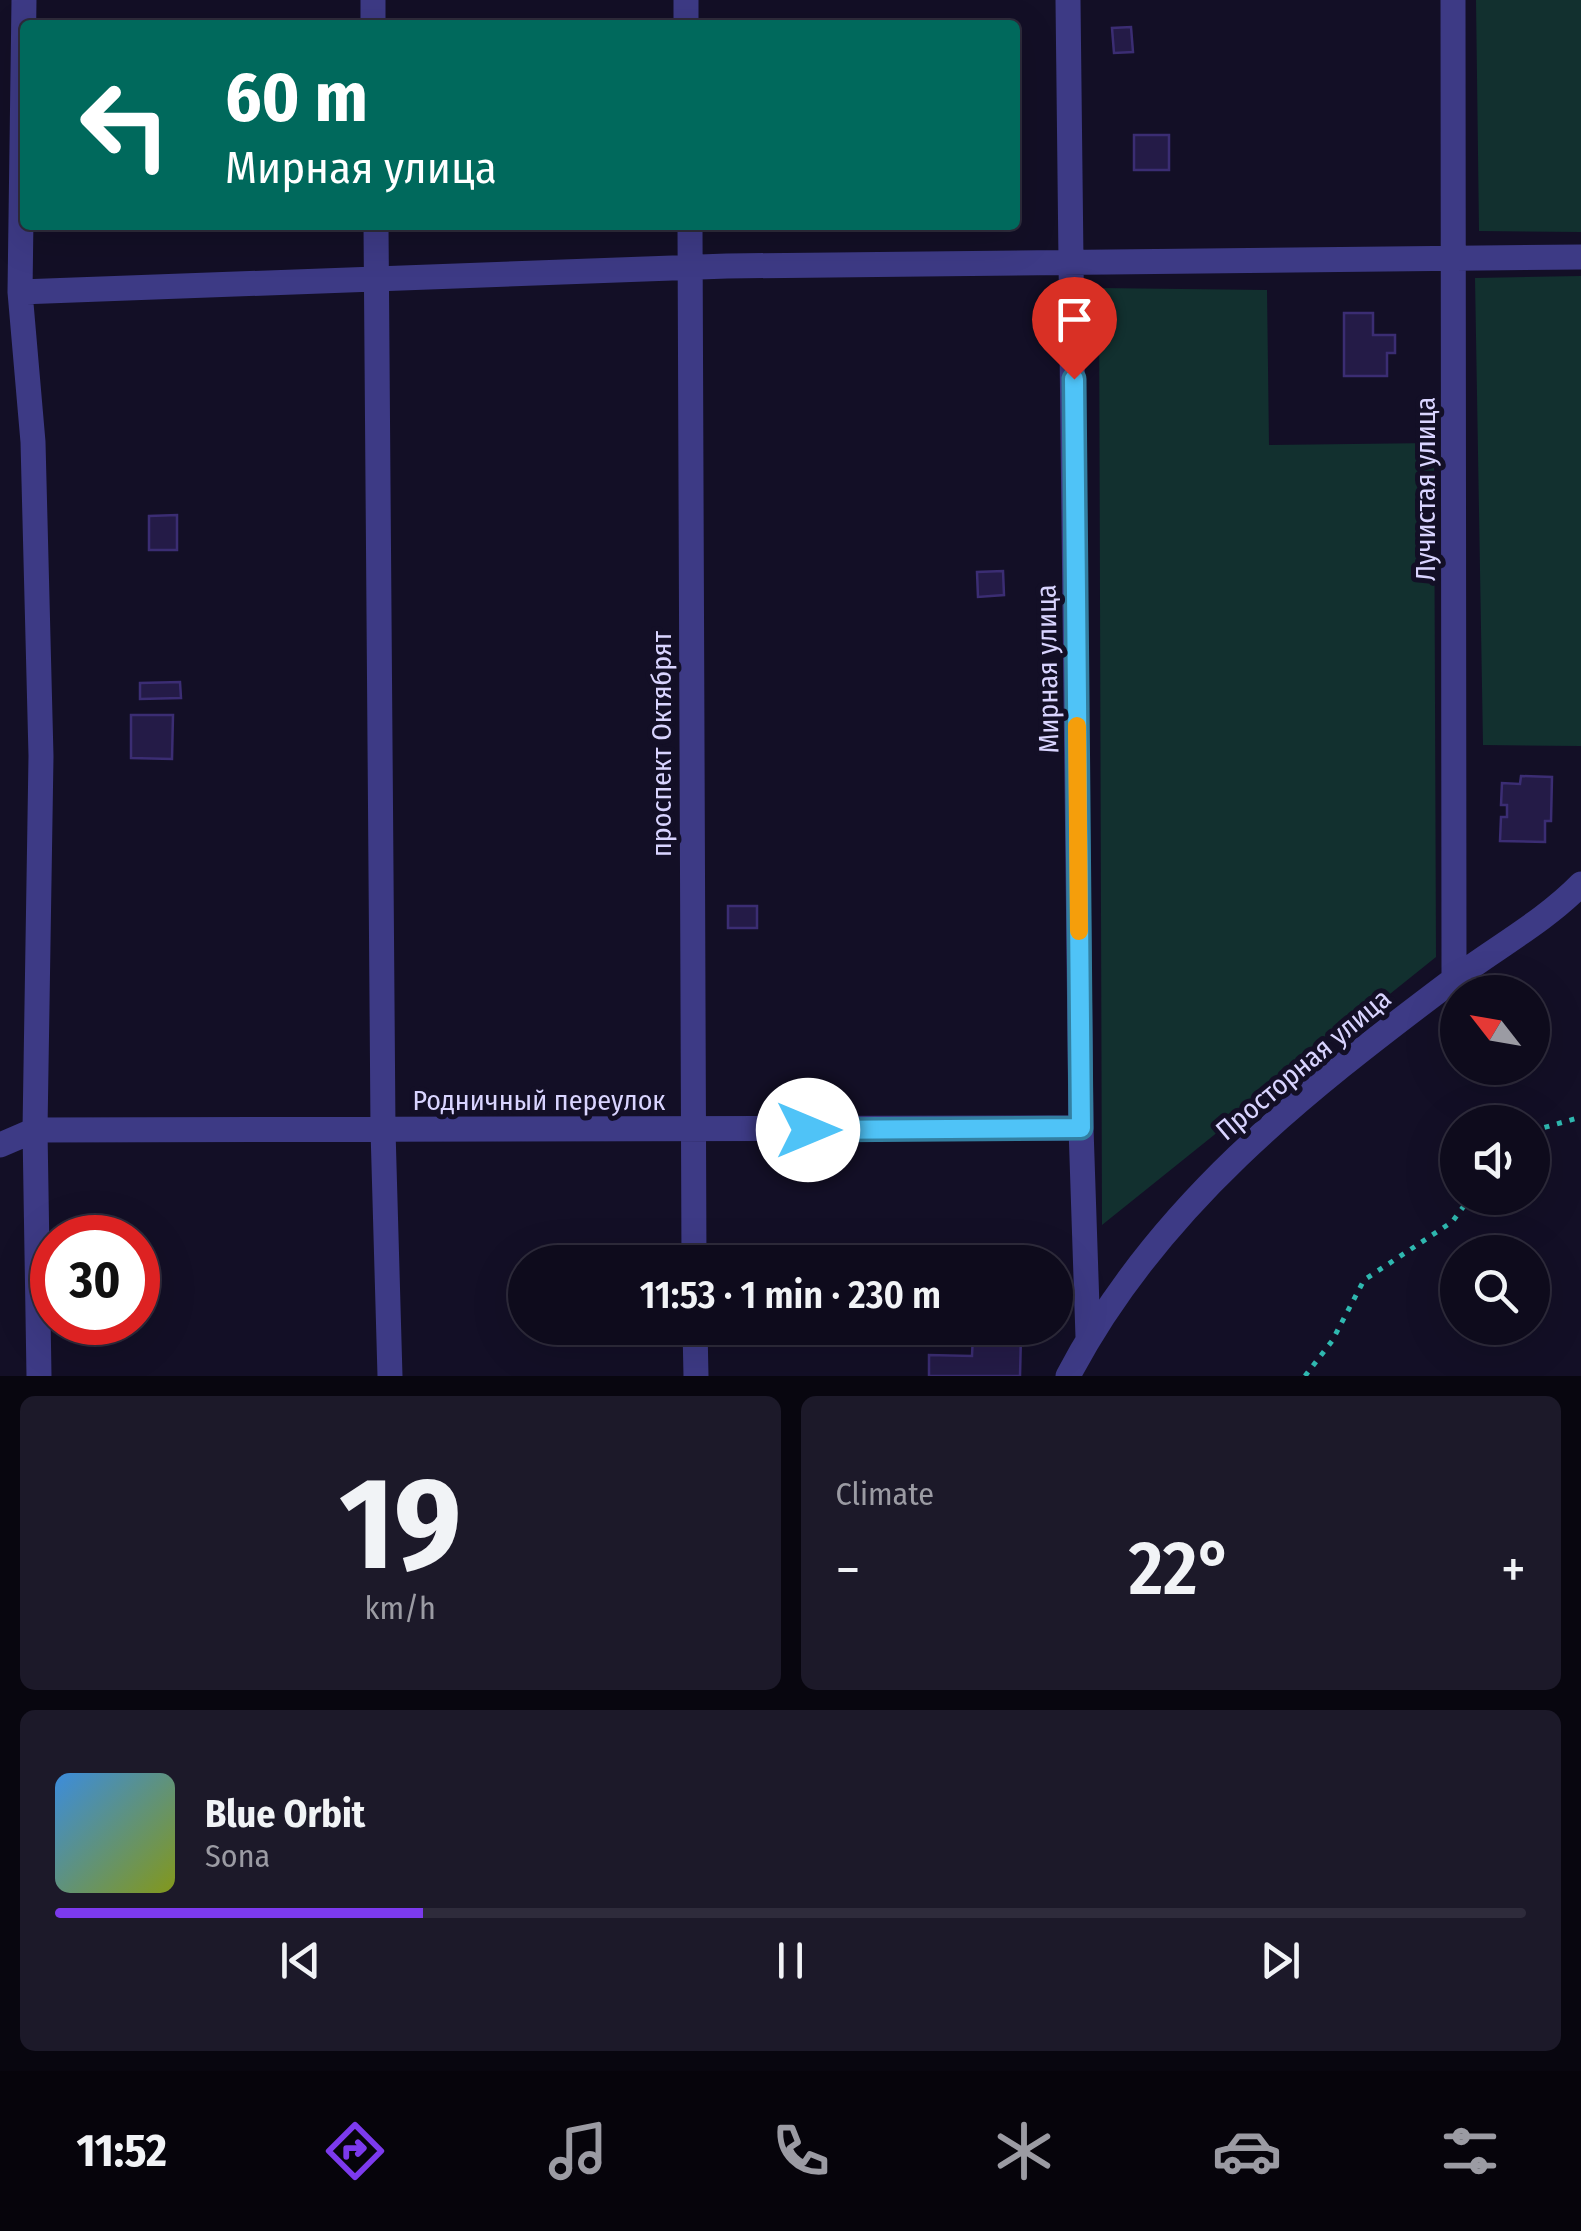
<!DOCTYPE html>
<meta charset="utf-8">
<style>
body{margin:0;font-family:"Fira Sans Condensed",sans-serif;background:#1c1929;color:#f1f3f6;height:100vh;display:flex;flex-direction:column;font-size:38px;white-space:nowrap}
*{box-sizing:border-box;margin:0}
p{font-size:32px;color:#9b9ba3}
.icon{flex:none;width:55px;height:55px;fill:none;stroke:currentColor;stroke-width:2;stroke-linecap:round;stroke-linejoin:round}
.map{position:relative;height:1376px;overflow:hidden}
.side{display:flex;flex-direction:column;gap:20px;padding:20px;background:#08060f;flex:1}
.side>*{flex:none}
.top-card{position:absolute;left:20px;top:20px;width:1000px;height:210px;border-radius:10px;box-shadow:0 10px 40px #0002,0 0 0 2px #2e2b3b;background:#00695c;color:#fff;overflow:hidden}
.needle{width:65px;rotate:301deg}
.fabs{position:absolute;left:1440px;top:975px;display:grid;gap:20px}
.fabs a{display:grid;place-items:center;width:110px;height:110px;border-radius:50%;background:#0e0b1c;box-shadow:0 10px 40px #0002,0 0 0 2px #2e2b3b;font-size:50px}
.speed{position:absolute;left:30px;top:1215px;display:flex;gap:20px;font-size:50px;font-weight:700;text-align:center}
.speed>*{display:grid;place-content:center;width:130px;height:130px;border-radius:50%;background:#0e0b1c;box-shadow:0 10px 40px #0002,0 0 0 2px #2e2b3b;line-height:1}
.speed .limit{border:15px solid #d22;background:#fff;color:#111}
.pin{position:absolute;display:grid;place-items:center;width:85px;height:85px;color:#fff;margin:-102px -42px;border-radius:50% 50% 50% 0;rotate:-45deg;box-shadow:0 0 10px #0007}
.pin .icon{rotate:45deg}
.me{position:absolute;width:110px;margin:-55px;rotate:90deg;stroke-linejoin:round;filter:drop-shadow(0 0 8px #0008)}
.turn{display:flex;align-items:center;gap:35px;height:210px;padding:0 40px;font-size:45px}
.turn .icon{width:130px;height:130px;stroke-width:2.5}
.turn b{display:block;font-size:70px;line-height:85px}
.big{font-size:75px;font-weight:600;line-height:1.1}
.side .widget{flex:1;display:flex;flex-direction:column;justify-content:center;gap:15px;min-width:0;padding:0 35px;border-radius:15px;background:#1c1929}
.side .dial{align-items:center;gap:0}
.dial b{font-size:130px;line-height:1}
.song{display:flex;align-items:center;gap:30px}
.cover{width:120px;height:120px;border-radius:15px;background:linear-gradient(135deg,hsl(210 70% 55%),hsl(70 70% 35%))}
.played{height:10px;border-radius:5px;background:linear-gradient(90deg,#7c3aed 25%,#2e2b3b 25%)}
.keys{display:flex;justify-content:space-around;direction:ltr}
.heat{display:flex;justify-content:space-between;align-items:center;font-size:55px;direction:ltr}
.side .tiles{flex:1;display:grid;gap:20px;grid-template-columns:1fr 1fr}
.widget:last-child{grid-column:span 2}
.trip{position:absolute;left:508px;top:1245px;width:565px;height:100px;border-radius:50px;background:#0e0b1c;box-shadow:0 10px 40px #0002,0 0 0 2px #2e2b3b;font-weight:600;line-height:100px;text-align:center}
.tab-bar{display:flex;height:160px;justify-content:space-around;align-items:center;background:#06040b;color:#9b9ba3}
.tab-bar .icon{width:70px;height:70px}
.tab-bar .on{color:#7c3aed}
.tab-bar b{font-size:45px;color:#f1f3f6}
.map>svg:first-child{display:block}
.green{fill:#12302f}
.building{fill:#241b47;stroke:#3b2d73;stroke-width:2.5}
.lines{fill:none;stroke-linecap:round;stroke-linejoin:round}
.path{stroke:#2fb8b0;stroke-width:5;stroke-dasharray:5 8;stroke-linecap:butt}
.minor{stroke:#3d3a85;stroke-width:25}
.route-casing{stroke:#337fa1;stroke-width:25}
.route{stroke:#4fc3f7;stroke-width:18}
.slow{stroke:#f59e0b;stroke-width:18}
.labels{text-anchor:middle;stroke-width:10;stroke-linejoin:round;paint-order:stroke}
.street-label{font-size:28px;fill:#d9d4ff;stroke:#130f26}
</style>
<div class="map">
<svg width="1581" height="1376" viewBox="0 0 1581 1376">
<rect width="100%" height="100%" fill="#130f26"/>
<path class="green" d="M1476 0H1581V232L1479 231Z
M1581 276V746L1483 745 1475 278Z
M1099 288 1267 290 1269 445 1434 443 1436 957 1102 1225Z"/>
<path class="building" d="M1131 27 1133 52 1114 53 1112 28Z
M1134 135H1169V170H1134Z
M1344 313H1373V335H1395V353H1387V376H1344Z
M177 515V550H149V516Z
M1003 571 1004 595 978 597 977 572Z
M180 682 181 698 140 699V683Z
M131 715H173L172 759 131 758Z
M1521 776 1552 777 1551 821H1545V842L1500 841 1501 817H1507V805H1501L1502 783 1520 784Z
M728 906H757V928H728Z
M973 1334 1021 1335 1020 1376H929V1355L972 1356Z"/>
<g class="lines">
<path class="path" d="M1532 1131 1581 1117
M1305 1376 1332 1341 1364 1280 1452 1222 1470 1198"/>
<path class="minor" d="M24 0 20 292 33 442 41 756 35 1130 39 1376
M373 0V25
M686 0V25
M1068 0 1081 1128 1088 1337
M1453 0 1454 979
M376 225 383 1130 390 1376
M690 225 694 1262
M20 292 727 266 1581 257
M0 1145 35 1130 1081 1128
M695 1328 696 1376
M1068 1376C1157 1206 1303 1093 1453 980 1495 948 1544 922 1581 884"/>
</g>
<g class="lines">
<g class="route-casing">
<path id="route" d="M808 1130 1081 1128 1074 379"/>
</g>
<use href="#route" class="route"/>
<path class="slow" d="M1077 726 1079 931"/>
</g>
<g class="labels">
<g class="street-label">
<text transform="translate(1425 489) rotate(-90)" y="10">Лучистая улица</text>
<text transform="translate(1047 669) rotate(-91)" y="10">Мирная улица</text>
<text transform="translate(661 744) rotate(-90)" y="10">проспект Октябрят</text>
<text transform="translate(1303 1064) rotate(-40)" y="10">Просторная улица</text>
<text x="539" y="1110">Родничный переулок</text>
</g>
</g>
</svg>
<div class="fabs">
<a><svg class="needle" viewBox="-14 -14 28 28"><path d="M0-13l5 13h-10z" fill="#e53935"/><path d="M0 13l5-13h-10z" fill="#9b9ba3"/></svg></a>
<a><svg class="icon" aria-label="sound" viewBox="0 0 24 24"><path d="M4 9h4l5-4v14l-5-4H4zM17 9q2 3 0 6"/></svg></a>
<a><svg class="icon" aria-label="search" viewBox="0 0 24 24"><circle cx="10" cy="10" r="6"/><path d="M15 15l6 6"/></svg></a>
</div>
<div class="speed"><div class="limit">30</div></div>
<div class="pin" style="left:1074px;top:379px;background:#d93025"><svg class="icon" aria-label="arrive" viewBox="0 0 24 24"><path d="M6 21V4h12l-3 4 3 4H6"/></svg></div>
<svg class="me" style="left:808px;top:1130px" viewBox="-20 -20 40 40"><circle r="19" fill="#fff"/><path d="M0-13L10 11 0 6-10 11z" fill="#4fc3f7"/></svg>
<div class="trip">11:53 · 1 min · 230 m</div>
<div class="top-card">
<div class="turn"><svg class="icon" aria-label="left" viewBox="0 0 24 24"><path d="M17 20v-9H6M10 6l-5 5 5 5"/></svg><div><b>60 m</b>Мирная улица</div></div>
</div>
</div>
<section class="side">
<div class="tiles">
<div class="widget dial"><b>19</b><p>km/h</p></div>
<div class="widget"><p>Climate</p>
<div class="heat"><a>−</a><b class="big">22°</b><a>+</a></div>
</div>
<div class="widget">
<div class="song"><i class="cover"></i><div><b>Blue Orbit</b><p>Sona</p></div></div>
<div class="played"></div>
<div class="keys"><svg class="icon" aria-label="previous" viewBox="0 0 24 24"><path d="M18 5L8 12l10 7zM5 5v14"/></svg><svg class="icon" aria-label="pause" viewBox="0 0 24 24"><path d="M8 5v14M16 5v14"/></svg><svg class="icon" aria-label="next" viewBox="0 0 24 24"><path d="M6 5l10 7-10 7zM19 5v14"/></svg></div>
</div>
</div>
</section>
<nav class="tab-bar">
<b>11:52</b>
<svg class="icon on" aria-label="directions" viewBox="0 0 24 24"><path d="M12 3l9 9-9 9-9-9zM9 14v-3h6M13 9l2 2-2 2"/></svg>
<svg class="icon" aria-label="music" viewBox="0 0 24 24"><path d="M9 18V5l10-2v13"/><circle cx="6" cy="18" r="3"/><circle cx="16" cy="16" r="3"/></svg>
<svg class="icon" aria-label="phone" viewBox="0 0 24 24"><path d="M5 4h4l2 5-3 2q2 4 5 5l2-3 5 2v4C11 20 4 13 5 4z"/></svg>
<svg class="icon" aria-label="climate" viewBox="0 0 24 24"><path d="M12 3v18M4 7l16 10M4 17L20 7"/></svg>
<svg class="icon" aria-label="car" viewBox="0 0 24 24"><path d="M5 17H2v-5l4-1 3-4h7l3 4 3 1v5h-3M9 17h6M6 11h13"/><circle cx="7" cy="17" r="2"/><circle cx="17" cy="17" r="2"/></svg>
<svg class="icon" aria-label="filters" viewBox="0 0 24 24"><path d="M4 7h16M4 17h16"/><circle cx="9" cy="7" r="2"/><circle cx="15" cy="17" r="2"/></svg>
</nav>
